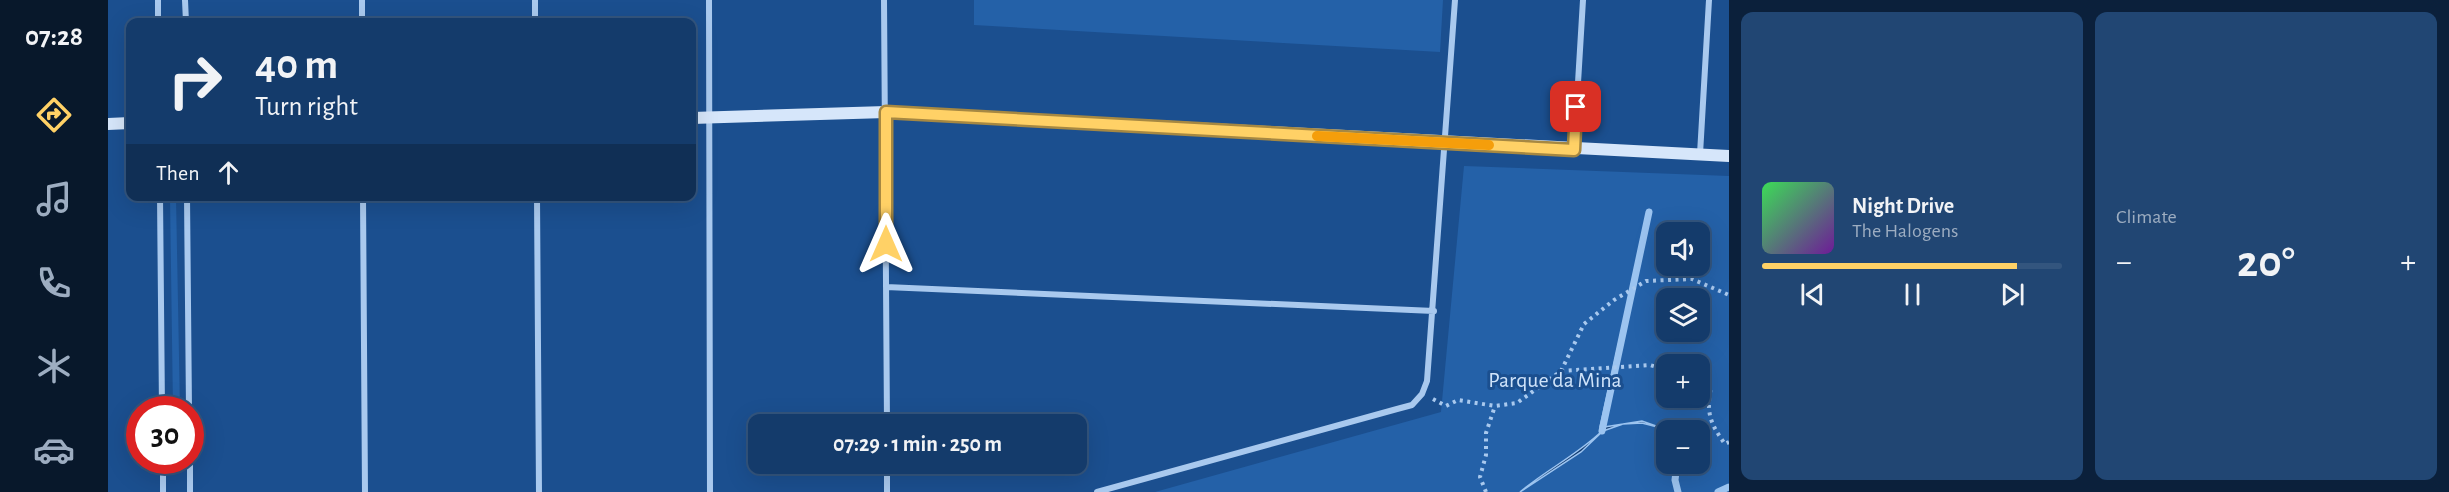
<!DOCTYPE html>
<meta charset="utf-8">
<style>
body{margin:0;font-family:"Alegreya Sans",sans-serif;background:#214673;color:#f1f3f6;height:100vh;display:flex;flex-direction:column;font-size:22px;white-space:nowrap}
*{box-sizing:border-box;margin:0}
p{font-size:20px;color:#9dadc1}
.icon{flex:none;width:33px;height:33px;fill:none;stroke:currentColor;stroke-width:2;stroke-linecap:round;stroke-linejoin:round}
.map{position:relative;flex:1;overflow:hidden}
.panel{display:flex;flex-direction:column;gap:12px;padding:12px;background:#0b203b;width:720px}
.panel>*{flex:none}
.guide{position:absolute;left:18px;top:18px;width:570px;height:183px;border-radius:12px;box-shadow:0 6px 24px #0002,0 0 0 2px #33557e;background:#143b6b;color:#f1f3f6;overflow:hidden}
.controls{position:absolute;left:1548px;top:222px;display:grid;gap:12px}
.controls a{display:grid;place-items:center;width:54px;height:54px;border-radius:12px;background:#143b6b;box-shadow:0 6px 24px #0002,0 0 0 2px #33557e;font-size:30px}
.speed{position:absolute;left:18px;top:396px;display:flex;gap:12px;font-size:30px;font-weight:700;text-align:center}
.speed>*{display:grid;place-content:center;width:78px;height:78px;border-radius:50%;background:#143b6b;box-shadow:0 6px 24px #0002,0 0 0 2px #33557e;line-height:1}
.speed .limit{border:9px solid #d22;background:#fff;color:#111}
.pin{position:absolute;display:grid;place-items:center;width:51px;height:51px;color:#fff;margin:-26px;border-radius:12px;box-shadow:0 3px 9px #0006}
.me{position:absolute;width:66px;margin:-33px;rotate:0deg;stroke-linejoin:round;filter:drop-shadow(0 0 4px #0008)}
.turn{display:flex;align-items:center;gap:21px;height:126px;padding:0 30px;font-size:27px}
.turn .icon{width:78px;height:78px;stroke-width:2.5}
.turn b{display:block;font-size:42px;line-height:51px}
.then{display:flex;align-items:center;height:57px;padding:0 30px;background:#0003;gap:12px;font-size:22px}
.big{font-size:45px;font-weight:700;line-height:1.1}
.panel .card{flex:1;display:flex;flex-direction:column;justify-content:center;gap:9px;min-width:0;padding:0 21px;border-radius:12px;background:#214673}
.song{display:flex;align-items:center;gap:18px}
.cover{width:72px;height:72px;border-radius:9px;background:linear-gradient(135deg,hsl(130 70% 55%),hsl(280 70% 35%))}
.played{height:6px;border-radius:3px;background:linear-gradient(90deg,#ffd166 85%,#33557e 85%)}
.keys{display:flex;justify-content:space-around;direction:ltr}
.heat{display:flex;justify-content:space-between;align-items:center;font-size:33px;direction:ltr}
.panel .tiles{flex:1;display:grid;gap:12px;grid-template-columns:repeat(2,1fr)}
.trip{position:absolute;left:640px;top:414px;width:339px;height:60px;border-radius:12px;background:#143b6b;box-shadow:0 6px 24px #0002,0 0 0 2px #33557e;font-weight:700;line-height:60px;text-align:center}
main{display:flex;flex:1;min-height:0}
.menu{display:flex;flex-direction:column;width:108px;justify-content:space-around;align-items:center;background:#08182b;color:#9dadc1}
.menu .icon{width:42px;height:42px}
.menu .current{color:#ffd166}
.menu b{font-size:27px;color:#f1f3f6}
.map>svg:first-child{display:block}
.green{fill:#2461a8;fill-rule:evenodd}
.water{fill:#123a6d;stroke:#9cc4f0;stroke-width:1.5}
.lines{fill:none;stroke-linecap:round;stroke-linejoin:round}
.stream{stroke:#9cc4f0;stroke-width:7}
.path{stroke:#a9c9ee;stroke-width:4;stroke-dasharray:3 4.5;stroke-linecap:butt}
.street{stroke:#a9c9ee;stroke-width:6}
.secondary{stroke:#d6e6fa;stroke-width:12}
.route-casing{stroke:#a68842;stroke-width:15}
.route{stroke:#ffd166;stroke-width:10}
.slow{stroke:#f59e0b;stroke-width:10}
.labels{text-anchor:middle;stroke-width:6;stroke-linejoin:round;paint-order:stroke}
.park-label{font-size:22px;fill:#cfe3fa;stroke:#1b4f8f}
</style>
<main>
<nav class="menu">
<b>07:28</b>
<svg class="icon current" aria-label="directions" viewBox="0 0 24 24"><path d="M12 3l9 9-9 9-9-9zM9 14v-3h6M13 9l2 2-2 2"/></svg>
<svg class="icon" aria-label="music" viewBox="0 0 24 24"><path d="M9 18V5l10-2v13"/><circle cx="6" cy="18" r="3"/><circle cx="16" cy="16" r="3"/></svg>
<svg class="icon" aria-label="phone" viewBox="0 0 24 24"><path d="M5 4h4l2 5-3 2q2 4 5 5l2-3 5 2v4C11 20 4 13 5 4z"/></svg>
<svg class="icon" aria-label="climate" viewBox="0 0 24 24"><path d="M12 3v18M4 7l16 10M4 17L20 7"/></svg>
<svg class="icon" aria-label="car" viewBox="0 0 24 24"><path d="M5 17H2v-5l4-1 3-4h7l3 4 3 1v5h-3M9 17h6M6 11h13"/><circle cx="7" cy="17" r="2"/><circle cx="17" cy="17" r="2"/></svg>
</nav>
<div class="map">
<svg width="1621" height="492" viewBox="0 0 1621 492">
<rect width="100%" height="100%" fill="#1b4f8f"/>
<path class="green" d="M866 0H1335L1332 52 866 25Z
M1356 166 1621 176V492H1047L1333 412ZM1558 232H1592V266H1558ZM1558 298H1592V332H1558ZM1558 364H1592V398H1558ZM1558 430H1592V464H1558Z
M62 197H68L72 410 65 409Z"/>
<path class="water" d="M1540 212 1496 427 1534 421 1557 429 1558 434 1557 429 1534 423 1515 424 1495 431 1473 452 1412 492C1438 470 1469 455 1494 431L1492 427Z"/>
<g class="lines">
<path class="stream" d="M1494 431 1541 212
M1569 464 1567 480 1570 492
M1610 492 1621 487"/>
<path class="path" d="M1453 371 1476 324 1506 300 1538 281 1584 279 1621 295
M1592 372H1594L1603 387C1598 413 1602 423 1617 444L1621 442
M1325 399 1338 406 1350 400 1387 406 1409 403 1453 371 1542 365 1558 370
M1378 492 1372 477 1378 455V433L1387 406"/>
<path class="street" d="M50 0V22
M77 0 78 22
M254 0V22
M427 0V22
M601 0 602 492
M776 0 779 424
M1466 149 1475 0
M1592 154 1601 0
M52 196 54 410
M79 196 81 410
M255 196 257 492
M429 196 431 492
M778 287 1326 311
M55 460V492
M82 460V492
M779 464V492
M989 492 1289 409 1304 405 1314 394 1319 381 1347 0"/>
<path class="secondary" d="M584 118 778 112 1621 156
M0 124 22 123"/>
</g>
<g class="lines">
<g class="route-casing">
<path id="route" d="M778 244V112L1466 150 1468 107"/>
</g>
<use href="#route" class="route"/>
<path class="slow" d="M1209 136 1381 145"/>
</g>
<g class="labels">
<g class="park-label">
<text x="1447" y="387">Parque da Mina</text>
</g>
</g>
</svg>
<div class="controls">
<a><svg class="icon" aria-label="sound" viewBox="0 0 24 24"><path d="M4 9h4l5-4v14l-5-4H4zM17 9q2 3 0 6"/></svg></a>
<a><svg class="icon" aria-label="layers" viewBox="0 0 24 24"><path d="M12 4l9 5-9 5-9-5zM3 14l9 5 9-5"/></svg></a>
<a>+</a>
<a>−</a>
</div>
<div class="speed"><div class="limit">30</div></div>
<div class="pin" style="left:1468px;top:107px;background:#d93025"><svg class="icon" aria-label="arrive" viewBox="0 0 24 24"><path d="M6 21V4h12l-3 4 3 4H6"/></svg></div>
<svg class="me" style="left:778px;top:244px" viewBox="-20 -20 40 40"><path d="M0-17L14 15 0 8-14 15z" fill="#ffd166" stroke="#fff" stroke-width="4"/></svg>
<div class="trip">07:29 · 1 min · 250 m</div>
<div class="guide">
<div class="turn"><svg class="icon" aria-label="right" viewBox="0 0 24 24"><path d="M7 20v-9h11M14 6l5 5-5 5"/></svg><div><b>40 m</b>Turn right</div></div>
<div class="then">Then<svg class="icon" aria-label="ahead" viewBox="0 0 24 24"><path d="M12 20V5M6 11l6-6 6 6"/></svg></div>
</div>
</div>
<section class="panel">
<div class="tiles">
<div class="card">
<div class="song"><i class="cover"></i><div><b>Night Drive</b><p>The Halogens</p></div></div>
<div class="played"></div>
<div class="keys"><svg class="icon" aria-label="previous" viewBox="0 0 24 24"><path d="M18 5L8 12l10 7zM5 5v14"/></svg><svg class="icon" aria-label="pause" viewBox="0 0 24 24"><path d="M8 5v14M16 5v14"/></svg><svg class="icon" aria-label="next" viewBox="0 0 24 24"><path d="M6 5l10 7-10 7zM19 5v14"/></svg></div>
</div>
<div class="card"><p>Climate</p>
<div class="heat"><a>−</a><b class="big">20°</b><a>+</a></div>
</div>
</div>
</section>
</main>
